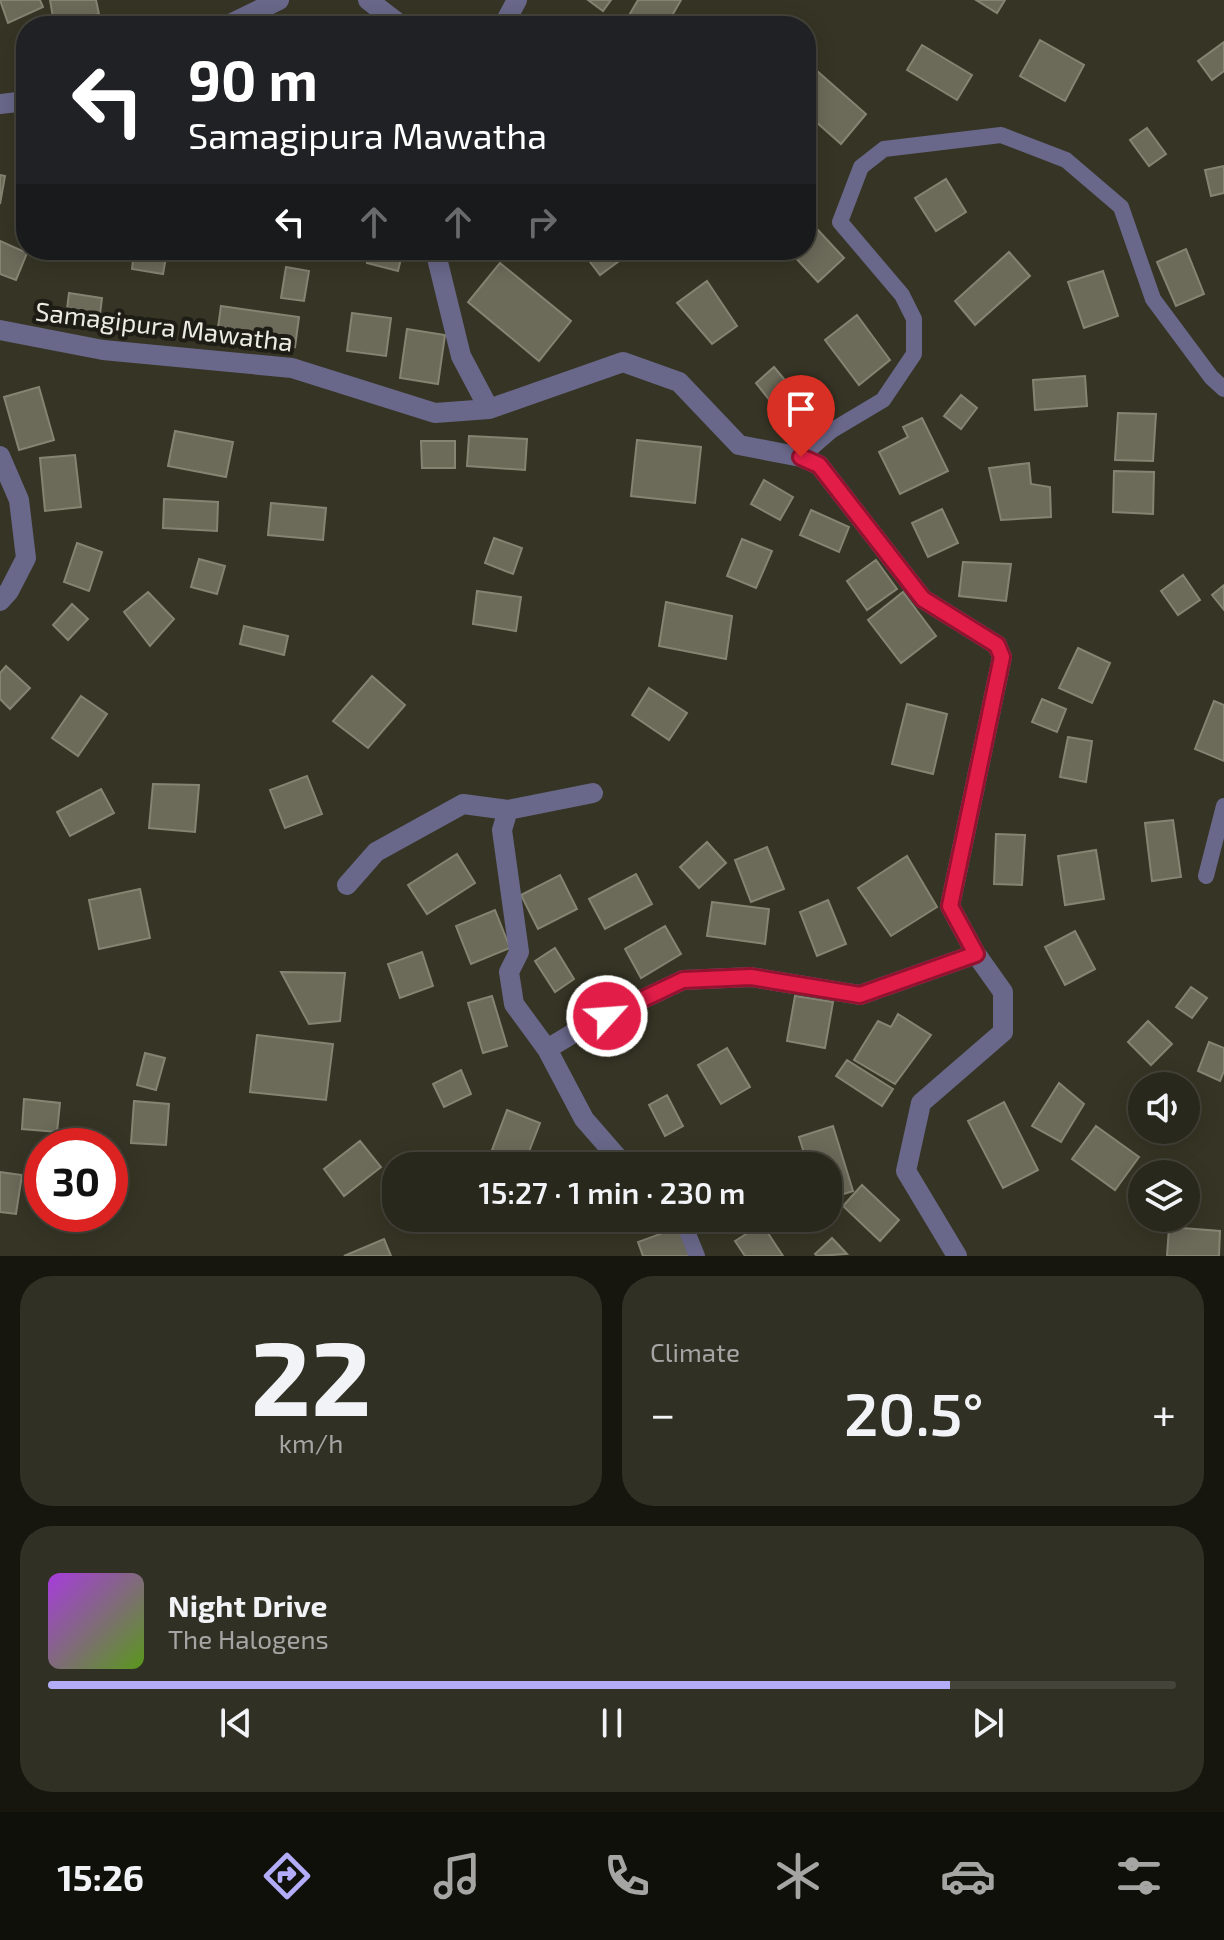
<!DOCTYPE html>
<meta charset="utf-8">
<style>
body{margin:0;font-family:"Exo 2",sans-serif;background:#303025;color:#f1f3f6;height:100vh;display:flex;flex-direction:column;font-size:30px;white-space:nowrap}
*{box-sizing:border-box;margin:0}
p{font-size:26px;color:#a5a6a3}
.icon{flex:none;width:44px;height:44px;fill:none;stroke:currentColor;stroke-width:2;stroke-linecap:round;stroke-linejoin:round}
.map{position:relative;height:1256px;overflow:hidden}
.side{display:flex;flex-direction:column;gap:20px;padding:20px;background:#16160f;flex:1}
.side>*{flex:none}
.banner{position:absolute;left:16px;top:16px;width:800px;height:244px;border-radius:32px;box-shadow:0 4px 20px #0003,0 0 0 2px #44443b;background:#202124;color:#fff;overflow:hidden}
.fabs{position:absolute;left:1128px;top:1072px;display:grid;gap:16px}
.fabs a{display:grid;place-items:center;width:72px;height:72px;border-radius:50%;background:#28281c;box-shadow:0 4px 20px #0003,0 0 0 2px #44443b;font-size:40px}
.speed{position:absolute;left:24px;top:1128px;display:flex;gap:16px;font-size:40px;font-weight:700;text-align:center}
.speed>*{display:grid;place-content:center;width:104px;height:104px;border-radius:50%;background:#28281c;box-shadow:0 4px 20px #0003,0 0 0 2px #44443b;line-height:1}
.speed .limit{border:12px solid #d22;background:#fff;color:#111}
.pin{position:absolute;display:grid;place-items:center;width:68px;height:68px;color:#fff;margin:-82px -34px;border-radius:50% 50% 50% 0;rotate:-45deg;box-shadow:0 0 8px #0007}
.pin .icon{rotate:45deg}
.me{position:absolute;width:88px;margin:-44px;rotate:64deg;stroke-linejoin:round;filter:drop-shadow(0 0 6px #0008)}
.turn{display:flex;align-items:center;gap:28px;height:168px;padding:0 40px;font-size:36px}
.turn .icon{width:104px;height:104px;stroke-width:2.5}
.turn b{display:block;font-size:56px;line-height:68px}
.lanes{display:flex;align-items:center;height:76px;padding:0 40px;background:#0003;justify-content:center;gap:40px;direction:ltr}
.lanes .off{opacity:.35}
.big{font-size:60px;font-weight:600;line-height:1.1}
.side .tile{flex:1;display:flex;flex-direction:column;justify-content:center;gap:12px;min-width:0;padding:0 28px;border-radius:32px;background:#303025}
.side .dial{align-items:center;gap:0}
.dial b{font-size:104px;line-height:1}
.song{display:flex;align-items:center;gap:24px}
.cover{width:96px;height:96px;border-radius:12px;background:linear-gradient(135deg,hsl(280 70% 55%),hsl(90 70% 35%))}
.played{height:8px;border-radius:4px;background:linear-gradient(90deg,#b3adf9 80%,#44443b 80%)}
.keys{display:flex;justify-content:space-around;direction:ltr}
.heat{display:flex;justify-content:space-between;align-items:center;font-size:44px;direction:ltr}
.side .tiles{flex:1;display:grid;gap:20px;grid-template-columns:1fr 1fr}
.tile:last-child{grid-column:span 2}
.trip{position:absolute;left:382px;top:1152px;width:460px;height:80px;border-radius:32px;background:#28281c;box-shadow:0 4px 20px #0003,0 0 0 2px #44443b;font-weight:600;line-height:80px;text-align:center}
.dock{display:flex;height:128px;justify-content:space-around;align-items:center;background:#10100b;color:#a5a6a3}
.dock .icon{width:56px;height:56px}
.dock .active{color:#b3adf9}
.dock b{font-size:36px;color:#f1f3f6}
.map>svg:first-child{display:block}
.building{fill:#6c6a59;stroke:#858371;stroke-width:2}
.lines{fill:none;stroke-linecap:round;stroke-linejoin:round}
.lane{stroke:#6a688a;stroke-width:16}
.street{stroke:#6a688a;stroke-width:20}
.route-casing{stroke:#92132f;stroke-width:20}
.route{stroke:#e11d48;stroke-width:14}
.labels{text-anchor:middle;stroke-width:8;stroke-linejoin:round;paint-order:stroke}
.street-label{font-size:26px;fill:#edece2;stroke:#1d1c15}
</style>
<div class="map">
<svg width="1224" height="1256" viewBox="0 0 1224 1256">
<rect width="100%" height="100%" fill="#363525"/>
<path class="building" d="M0 0H40L43 7 8 23Z
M50 0H96L99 14 54 23Z
M588 0H611L603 11Z
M638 0H681L666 26H627L624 24Z
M976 0H1005L997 13Z
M1040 40 1084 65 1065 101 1020 76Z
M1224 42V71L1212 80 1198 61Z
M922 45 972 75 957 100 907 70Z
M816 70 866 114 841 144 806 113V82Z
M1147 128 1166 154 1149 166 1130 140Z
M1224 166V193L1211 196 1205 170Z
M0 175 5 176 0 204Z
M946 179 966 212 936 231 915 198Z
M818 230 844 258 818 282 792 254 796 250H806V240Z
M0 241 27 253 16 280 0 274Z
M1186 249 1204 294 1176 306 1157 262Z
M370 250H403L398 271 367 263Z
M581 250H628L630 253 600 275Z
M134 252 166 257 163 274 132 269Z
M1009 252 1030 276 975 325 955 301Z
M500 263 571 321 539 361 468 302Z
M286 267 309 271 304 301 281 298Z
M1103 271 1118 316 1084 328 1068 282Z
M707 281 737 326 712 344 677 303Z
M69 293 102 298 99 322 66 317Z
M221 306 299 317 295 347 217 335Z
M352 313 391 318 386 356 347 351Z
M857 315 890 360 859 385 825 340Z
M407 329 445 335 438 384 400 378Z
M774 367 794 391 775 407 756 383Z
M1085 376 1087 406 1035 410 1033 380Z
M39 387 54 440 19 450 4 397Z
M961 395 977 408 961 429 944 416Z
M1118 413 1156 414 1153 461 1115 460Z
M922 418 948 471 900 494 879 452 908 437 903 427Z
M175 431 233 442 226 477 168 466Z
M469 436 527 439 525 470 467 466Z
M637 440 701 447 695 503 631 496Z
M421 441H455V468H422Z
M75 455 81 507 45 511 40 458Z
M1029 463 1031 484 1050 487 1051 517 1001 520 989 468Z
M1114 471 1154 472 1153 514 1113 512Z
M764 480 793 497 780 520 751 504Z
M164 499 218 502 217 531 163 528Z
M271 503 326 508 323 540 268 535Z
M942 509 958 543 928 557 912 523Z
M811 510 849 527 839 552 800 535Z
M494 538 522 548 513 574 485 563Z
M742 539 772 551 756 588 727 576Z
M77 543 102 552 89 591 64 582Z
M199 559 225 566 217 594 191 587Z
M876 560 897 589 867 610 847 581Z
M963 562 1011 564 1006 601 959 596Z
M1183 575 1200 600 1178 615 1161 591Z
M1224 585V610L1212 595Z
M477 591 521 597 516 631 473 624Z
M148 592 174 619 150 646 124 612Z
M903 592 936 636 901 663 868 620Z
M666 602 732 616 726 659 659 646Z
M72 604 88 619 68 640 53 625Z
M244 626 288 636 284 655 240 644Z
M1078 648 1110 663 1092 703 1059 688Z
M6 666 30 688 10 709 0 699V673Z
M372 676 405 705 368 748 333 721Z
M649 688 687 713 669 740 632 715Z
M81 696 107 714 78 756 52 738Z
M1042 699 1066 709 1057 732 1032 722Z
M1214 701 1224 705V761L1195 749Z
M907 704 947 714 933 774 892 764Z
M1068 737 1092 741 1086 782 1060 777Z
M307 776 322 814 285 828 270 790Z
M153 784 199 785 195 832 149 828Z
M101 789 114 813 70 836 57 812Z
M1173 820 1181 877 1152 881 1145 823Z
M996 834 1025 835 1022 885 994 884Z
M707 842 726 863 699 888 680 867Z
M767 847 784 889 751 902 735 860Z
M1096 850 1104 899 1065 905 1058 856Z
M457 854 475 883 427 914 408 885Z
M907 856 937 907 891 936 858 888Z
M636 874 652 904 605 929 589 899Z
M560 875 577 909 538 929 521 895Z
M140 889 150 938 99 949 89 900Z
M828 900 846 944 817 956 800 912Z
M712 902 769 909 765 944 707 936Z
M495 910 510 948 471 964 456 926Z
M665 926 681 954 641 978 625 949Z
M1075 931 1095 969 1065 985 1045 947Z
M555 948 574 979 555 992 535 961Z
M422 952 433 986 400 998 388 964Z
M281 972 345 973 340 1021 309 1024Z
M1191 987 1207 998 1192 1018 1176 1007Z
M492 996 507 1046 483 1053 468 1003Z
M795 996 833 1002 825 1048 787 1041Z
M898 1014 931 1035 895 1084 854 1060 878 1021 891 1027Z
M1148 1021 1172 1044 1151 1065 1128 1042Z
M257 1035 333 1044 326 1100 250 1092Z
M1209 1042 1224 1048V1071L1220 1081 1198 1071Z
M727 1048 750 1087 721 1104 698 1065Z
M145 1053 165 1058 156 1090 137 1085Z
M847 1060 893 1089 882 1106 836 1076Z
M461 1070 471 1094 444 1107 433 1084Z
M1059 1083 1084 1104 1061 1142 1032 1126Z
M667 1095 683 1126 665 1136 649 1105Z
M24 1099 60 1103 57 1132 22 1129Z
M134 1101 169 1104 166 1145 131 1143Z
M1004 1102 1038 1170 1003 1188 968 1121Z
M507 1110 540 1123 525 1162 492 1150Z
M833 1126 853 1191 828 1199V1166H808L799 1137Z
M1096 1126 1139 1157 1115 1190 1072 1159Z
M360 1141 381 1167 344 1196 324 1169Z
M685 1155 694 1166H673Z
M0 1172 22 1175 16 1214 0 1212Z
M862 1185 899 1220 880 1241 843 1206Z
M762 1224 783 1256H745L735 1241Z
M682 1226 693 1256H643L638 1242Z
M1169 1227 1220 1231 1219 1256H1167Z
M832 1238 847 1254 817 1256 815 1254Z
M384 1239 391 1256H344Z"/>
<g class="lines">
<path class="lane" d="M801 457 831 431 883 400 914 354V319L902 295 840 222 861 167 884 149 1001 135 1066 160 1121 207 1153 299 1211 377 1224 389
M1206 876 1224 806
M682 1219 697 1256"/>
<path class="street" d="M368 0 402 26
M226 26 279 0
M503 26 517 0
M0 104 26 101
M435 250 461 356 489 409
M0 330 103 350 292 368 435 413 489 409 623 362 679 382 739 445 801 457 819 465 923 599 997 645 1002 657 950 906 976 954 1003 992V1032L921 1103 906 1171 957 1256
M0 456 19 500 26 558 9 591 0 601
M508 810 502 830 519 952 509 972 514 1004 547 1049 584 1119 625 1166
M347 885 376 852 463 804 508 810 593 793
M547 1049 582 1028 683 980 751 977 860 995 976 954"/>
</g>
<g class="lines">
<g class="route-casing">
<path id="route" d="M607 1016 683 980 751 977 860 995 976 954 950 906 1002 657 997 645 923 599 819 465 801 457"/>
</g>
<use href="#route" class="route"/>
</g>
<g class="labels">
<g class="street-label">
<text transform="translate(164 327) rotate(7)" y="9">Samagipura Mawatha</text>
</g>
</g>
</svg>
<div class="fabs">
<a><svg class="icon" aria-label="sound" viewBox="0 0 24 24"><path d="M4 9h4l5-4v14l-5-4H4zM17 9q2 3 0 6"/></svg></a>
<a><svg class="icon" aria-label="layers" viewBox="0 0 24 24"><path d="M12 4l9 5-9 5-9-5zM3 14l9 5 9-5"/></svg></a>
</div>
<div class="speed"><div class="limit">30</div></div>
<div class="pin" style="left:801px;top:457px;background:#d93025"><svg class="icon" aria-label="arrive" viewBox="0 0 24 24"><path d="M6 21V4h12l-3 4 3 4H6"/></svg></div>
<svg class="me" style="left:607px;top:1016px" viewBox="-20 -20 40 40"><circle r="17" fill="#e11d48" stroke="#fff" stroke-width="3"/><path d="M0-11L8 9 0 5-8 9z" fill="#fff"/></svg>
<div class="trip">15:27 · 1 min · 230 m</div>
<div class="banner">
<div class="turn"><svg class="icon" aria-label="left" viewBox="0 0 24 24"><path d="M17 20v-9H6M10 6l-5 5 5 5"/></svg><div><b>90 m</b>Samagipura Mawatha</div></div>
<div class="lanes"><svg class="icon" aria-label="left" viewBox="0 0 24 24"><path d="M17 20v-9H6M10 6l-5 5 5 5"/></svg><svg class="icon off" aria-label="ahead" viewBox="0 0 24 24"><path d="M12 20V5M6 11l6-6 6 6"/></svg><svg class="icon off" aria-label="ahead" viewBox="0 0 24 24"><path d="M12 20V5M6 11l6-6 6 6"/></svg><svg class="icon off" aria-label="right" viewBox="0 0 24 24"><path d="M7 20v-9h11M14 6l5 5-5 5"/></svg></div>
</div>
</div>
<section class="side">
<div class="tiles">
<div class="tile dial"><b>22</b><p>km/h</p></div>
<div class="tile"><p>Climate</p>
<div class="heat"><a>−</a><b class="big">20.5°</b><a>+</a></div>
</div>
<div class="tile">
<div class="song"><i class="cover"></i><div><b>Night Drive</b><p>The Halogens</p></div></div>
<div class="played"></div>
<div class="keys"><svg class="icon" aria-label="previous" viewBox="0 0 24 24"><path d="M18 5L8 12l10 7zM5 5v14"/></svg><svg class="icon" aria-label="pause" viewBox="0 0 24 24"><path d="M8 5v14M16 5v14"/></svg><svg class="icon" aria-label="next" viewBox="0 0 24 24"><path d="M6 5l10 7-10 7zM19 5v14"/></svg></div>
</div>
</div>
</section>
<nav class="dock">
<b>15:26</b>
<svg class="icon active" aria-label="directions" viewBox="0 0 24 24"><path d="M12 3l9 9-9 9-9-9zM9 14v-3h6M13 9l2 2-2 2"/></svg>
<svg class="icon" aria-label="music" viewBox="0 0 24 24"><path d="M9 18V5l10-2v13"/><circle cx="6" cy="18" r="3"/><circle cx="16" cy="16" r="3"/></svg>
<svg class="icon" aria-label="phone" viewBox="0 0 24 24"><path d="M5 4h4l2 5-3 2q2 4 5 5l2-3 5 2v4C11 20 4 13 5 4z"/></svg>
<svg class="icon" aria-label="climate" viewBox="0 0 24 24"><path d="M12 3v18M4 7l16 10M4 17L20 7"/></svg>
<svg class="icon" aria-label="car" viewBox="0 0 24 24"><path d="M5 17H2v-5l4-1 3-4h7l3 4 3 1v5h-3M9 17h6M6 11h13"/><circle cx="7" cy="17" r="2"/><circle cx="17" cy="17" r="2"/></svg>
<svg class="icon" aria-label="filters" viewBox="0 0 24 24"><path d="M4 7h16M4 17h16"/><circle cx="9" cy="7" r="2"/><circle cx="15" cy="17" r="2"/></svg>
</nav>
